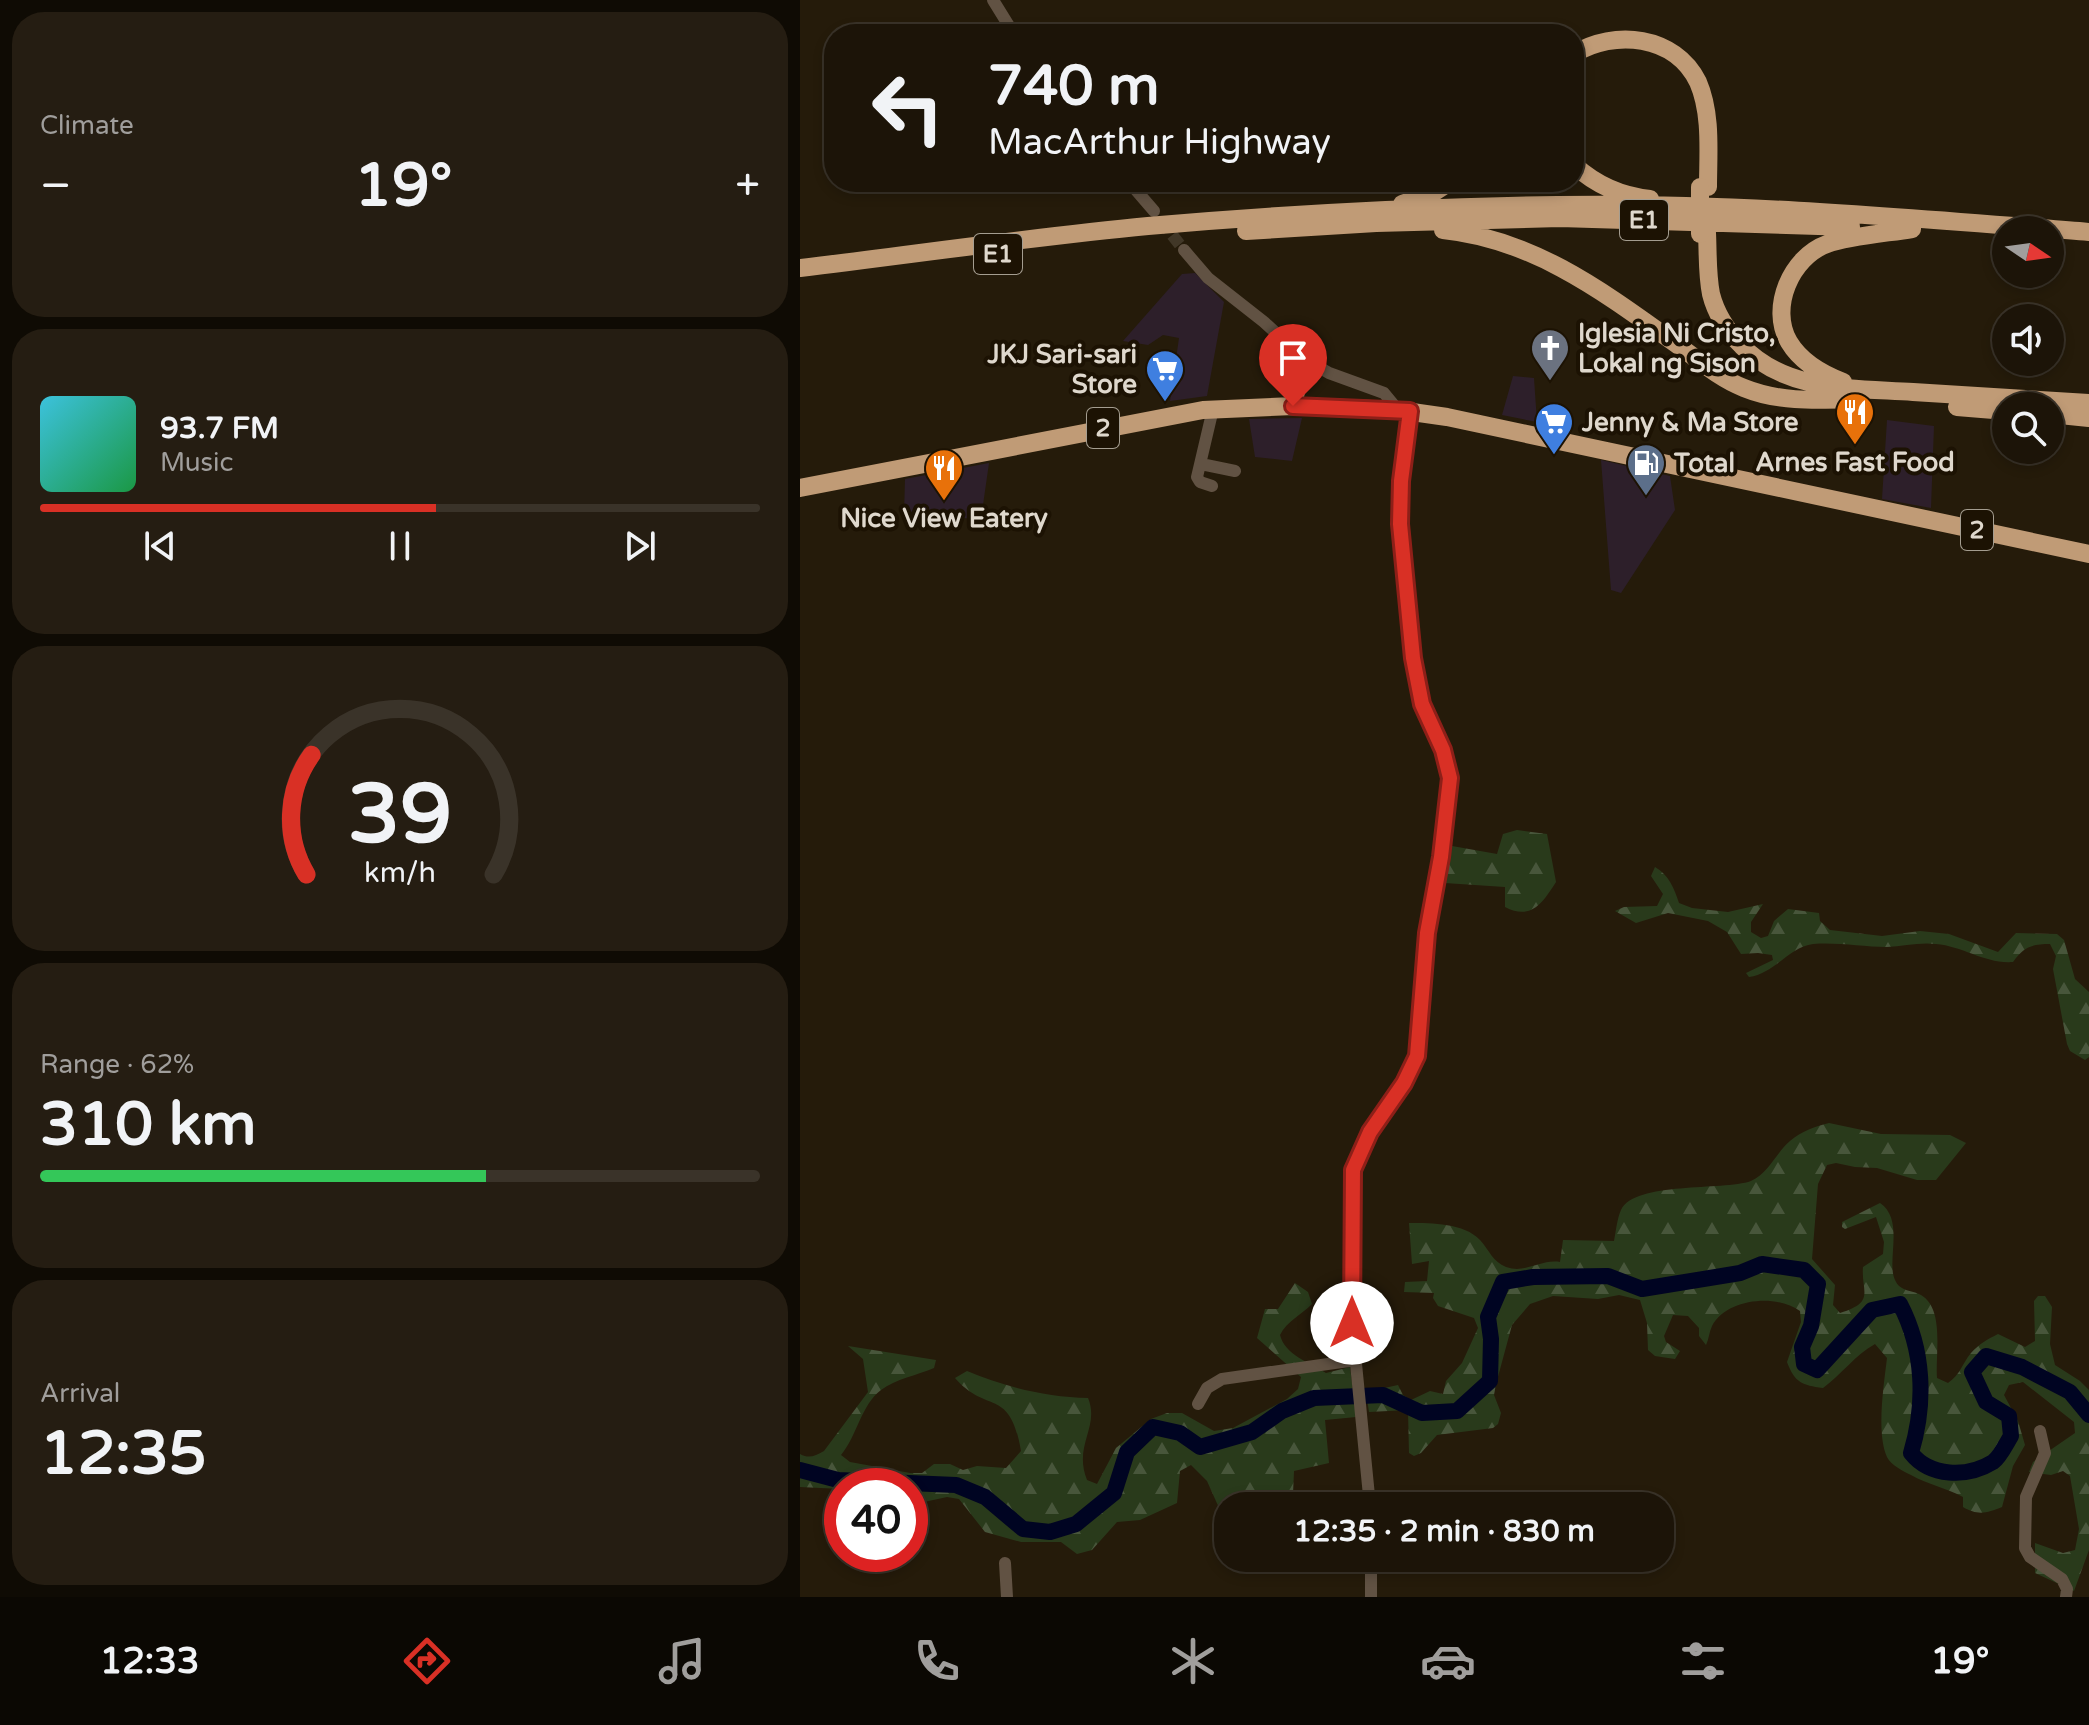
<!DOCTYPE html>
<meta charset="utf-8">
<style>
body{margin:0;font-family:"Varela Round",sans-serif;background:#251d12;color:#f1f3f6;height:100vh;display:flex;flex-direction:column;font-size:30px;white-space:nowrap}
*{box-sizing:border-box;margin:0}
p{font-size:26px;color:#a09e9c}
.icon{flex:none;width:44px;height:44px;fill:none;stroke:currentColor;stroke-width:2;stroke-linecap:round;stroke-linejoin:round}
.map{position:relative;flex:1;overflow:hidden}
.panel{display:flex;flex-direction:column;gap:12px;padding:12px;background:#0f0b04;width:800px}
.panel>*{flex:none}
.top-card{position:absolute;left:24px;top:24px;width:760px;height:168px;border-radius:32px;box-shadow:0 4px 12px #0003,0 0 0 2px #3a3329;background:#1c1408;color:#f1f3f6;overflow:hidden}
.needle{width:52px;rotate:103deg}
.buttons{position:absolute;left:1192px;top:216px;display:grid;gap:16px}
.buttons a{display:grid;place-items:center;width:72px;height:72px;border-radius:50%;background:#1c1408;box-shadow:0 4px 12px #0003,0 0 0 2px #3a3329;font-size:40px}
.speed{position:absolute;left:24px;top:1468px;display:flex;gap:16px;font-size:40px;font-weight:700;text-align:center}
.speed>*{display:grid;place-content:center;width:104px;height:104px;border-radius:50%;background:#1c1408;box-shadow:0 4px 12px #0003,0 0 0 2px #3a3329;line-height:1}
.speed .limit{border:12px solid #d22;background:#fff;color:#111}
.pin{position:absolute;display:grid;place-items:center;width:68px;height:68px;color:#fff;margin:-82px -34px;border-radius:50% 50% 50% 0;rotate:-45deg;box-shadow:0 0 8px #0007}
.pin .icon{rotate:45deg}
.me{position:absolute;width:88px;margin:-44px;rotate:0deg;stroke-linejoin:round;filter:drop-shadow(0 0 6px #0008)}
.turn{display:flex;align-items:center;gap:28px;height:168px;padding:0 32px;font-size:36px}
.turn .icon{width:104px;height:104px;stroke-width:2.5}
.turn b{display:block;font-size:56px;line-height:68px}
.big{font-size:60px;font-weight:700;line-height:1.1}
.panel .card{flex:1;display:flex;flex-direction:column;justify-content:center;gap:12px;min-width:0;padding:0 28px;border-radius:32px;background:#251d12}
.panel .dial{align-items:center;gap:0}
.dial svg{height:208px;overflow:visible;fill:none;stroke:#3a3329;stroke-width:7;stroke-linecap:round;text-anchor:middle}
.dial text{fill:#f1f3f6;stroke:none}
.song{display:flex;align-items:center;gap:24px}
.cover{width:96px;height:96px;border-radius:12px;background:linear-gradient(135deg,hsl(190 70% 55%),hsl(140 70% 35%))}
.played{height:8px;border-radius:4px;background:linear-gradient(90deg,#d93025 55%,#3a3329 55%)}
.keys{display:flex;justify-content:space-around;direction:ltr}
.heat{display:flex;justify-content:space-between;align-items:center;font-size:44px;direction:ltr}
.charge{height:12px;border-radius:6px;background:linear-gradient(90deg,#34c759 62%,#3a3329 0)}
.trip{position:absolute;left:414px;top:1492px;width:460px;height:80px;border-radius:32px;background:#1c1408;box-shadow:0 4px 12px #0003,0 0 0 2px #3a3329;font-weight:700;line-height:80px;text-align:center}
.dock{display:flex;height:128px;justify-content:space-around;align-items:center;background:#0b0803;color:#a09e9c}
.dock .icon{width:56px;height:56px}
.dock .active{color:#d93025}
.dock b{font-size:36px;color:#f1f3f6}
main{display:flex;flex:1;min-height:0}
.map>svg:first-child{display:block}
.commercial{fill:#2d1f2a}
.forest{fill:url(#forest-firs)}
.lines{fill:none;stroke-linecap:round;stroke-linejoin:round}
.river{stroke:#000422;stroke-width:16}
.minor-tunnel{stroke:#413727;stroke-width:12;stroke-dasharray:12 6;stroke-linecap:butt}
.minor{stroke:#615243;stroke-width:12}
.highway{stroke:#c09b76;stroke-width:18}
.highway-bridge{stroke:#c09b76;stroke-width:18}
.route-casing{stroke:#8d1f18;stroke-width:20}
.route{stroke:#d93025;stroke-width:14}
.labels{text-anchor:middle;stroke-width:8;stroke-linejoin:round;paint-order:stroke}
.shield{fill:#1c1203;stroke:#a49d90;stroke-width:2}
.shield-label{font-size:24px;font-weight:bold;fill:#dfd8cd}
.poi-label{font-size:26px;font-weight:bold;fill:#dfd8cd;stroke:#1c1203;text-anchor:start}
</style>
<main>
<section class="panel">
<div class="card"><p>Climate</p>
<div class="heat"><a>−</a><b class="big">19°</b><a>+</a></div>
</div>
<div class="card">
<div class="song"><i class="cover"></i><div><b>93.7 FM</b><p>Music</p></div></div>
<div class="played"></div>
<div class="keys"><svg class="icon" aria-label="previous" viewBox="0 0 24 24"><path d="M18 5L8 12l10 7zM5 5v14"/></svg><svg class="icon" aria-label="pause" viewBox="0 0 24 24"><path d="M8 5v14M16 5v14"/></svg><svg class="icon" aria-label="next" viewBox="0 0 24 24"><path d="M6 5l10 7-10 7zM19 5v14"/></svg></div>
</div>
<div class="card dial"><svg viewBox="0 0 100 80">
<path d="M14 69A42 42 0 1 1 86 69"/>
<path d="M14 69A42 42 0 0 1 16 23" stroke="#d93025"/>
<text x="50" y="56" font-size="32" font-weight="700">39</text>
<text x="50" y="72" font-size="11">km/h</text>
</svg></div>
<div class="card"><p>Range · 62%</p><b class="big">310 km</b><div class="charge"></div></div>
<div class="card"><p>Arrival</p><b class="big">12:35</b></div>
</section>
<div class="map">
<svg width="1289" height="1597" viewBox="0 0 1289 1597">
<defs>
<pattern id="forest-firs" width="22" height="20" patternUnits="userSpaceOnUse" patternTransform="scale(2)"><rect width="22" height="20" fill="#293a1b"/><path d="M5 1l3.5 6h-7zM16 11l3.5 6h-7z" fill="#48563b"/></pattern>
</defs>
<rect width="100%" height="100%" fill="#251b0a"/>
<path class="commercial" d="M395 273 424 302 407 396 370 401 379 338 363 335 348 345 323 341 382 274Z
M713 376 734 378 737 422 702 415Z
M502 418 492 461 455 457 449 419Z
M1087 420 1134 426 1131 508 1082 499Z
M801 460 870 476 875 510 821 593 811 590Z
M189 463 181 519 104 515 105 479Z"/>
<path class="forest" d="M717 830 747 834 756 882C743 902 732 921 705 907V887L645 883 652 846 697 854 703 834Z
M855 867C869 875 874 888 879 903L892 908 928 912 963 904 951 922V932L961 938 968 936 974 921 988 909 1019 913 1020 921 1030 930 1082 936 1120 931 1149 934 1198 952 1216 933 1257 934 1264 940 1275 979 1289 992V1057L1285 1060 1270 1051 1267 1044 1253 969 1256 956 1250 944C1231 944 1224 947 1213 962 1185 964 1163 946 1136 944 1120 942 1103 946 1087 947 1063 947 1038 942 1013 944 989 947 974 974 949 977L946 973 973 960 972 955 958 953 941 954 927 932 908 921 868 913 836 923 815 911 824 907 857 906 863 894 851 876Z
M1029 1123 1081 1134 1150 1135 1166 1143 1136 1180H1117L1077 1168 1055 1167 1036 1163 1027 1165 1018 1184 1012 1259 1035 1285 1033 1305 1040 1313C1076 1302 1061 1292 1063 1267L1083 1254 1084 1242 1076 1217 1045 1229 1042 1227V1222L1080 1203C1105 1220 1086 1261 1095 1280 1100 1292 1113 1290 1121 1295 1145 1309 1135 1355 1137 1378L1148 1383C1160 1375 1162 1364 1171 1353 1179 1344 1188 1339 1198 1334L1225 1347 1235 1341 1234 1301 1238 1296H1245L1252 1307 1250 1344 1255 1365 1280 1381 1289 1390V1550L1274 1591 1235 1573V1543L1263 1553 1275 1550 1279 1529 1270 1476 1263 1471 1251 1475 1229 1472 1233 1462 1275 1433 1274 1422 1223 1382 1209 1385 1204 1395 1218 1421 1225 1445 1213 1466 1202 1507C1187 1513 1178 1516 1163 1507V1497C1146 1488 1127 1484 1111 1475 1103 1471 1091 1465 1087 1457 1076 1433 1084 1384 1087 1358L1075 1344C1055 1355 1042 1374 1023 1388 1002 1385 995 1383 987 1362L1001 1322 1000 1311C977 1294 927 1298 912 1326 909 1332 909 1339 906 1345L899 1336V1328L888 1316 873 1315 864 1336 866 1342 880 1351 875 1359 855 1356 848 1350 847 1323 840 1300 819 1295 798 1299 753 1296 730 1304 712 1325 696 1384 694 1395 701 1413 698 1424 693 1428 637 1435 621 1453 614 1456 609 1453 608 1410 569 1412 566 1392 598 1385 603 1395 611 1400 630 1391 643 1394 646 1381 662 1363 678 1328 674 1318 638 1306 633 1298 634 1293 604 1292 605 1282 627 1281 629 1261 612 1264 609 1223C632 1223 664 1223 680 1240 689 1250 693 1262 706 1267 726 1274 740 1259 760 1262L763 1240 814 1241C816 1231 817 1219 821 1210 835 1181 923 1191 951 1181 969 1173 976 1153 990 1141 1002 1131 1014 1127 1029 1123Z
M495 1283 508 1292 512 1304C501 1315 487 1321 480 1335 485 1355 509 1362 526 1373L550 1367 556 1417 525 1420 529 1463 494 1471 493 1494 464 1496V1506H428V1522L424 1519 407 1481 391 1465 380 1471 377 1503 340 1520 317 1522 292 1550 277 1554 261 1542H221L185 1532 159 1499 147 1497 110 1505V1486H42V1489L0 1487V1454C9 1459 15 1456 24 1451L68 1392 63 1359 48 1346 136 1360 134 1368C118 1375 95 1379 81 1390 61 1405 57 1436 41 1455L50 1462 110 1473H122L134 1464H150L163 1470 177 1466 206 1468 221 1451C210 1386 187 1415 155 1378L167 1371C205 1387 246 1397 288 1398 300 1427 273 1445 287 1480L297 1484 316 1448 351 1419 367 1413H382L414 1431 433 1428 487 1399 498 1389 501 1377 457 1338 465 1309H478Z"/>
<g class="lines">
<path class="river" d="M0 1470 38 1480 156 1485 185 1497 223 1529 250 1532 276 1524 314 1493 327 1452 353 1427 380 1433 400 1447 452 1432 482 1411 514 1398 583 1395 622 1413 657 1411 690 1381 691 1339 688 1317 703 1282 733 1277 808 1276 842 1289 940 1273 962 1264 1004 1270 1018 1284 1011 1326 1002 1347 1004 1364 1017 1370 1072 1310 1100 1304C1124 1350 1126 1403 1111 1453 1130 1477 1167 1478 1193 1462 1200 1457 1206 1444 1211 1436L1209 1416 1186 1402 1172 1372 1186 1356 1222 1367 1270 1392 1289 1415"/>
<path class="minor-tunnel" d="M361 221 384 250"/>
<path class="minor" d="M193 0 214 34
M329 182 354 211
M384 250 408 278 464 322 503 358 529 373 584 393 598 410
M401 464 435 471
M412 486 400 482 397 477 413 409
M398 1404 407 1388 422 1379 556 1360
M1240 1431 1245 1453 1226 1497 1225 1548 1230 1557 1262 1579 1267 1589 1266 1597
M570 1506 552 1323V1182L557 1162 570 1132 604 1083 617 1056 627 933 641 857 650 778 647 759 622 704 613 658 600 524 601 481 610 411
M571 1558V1597
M205 1563 207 1597"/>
<path class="highway" d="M774 54C814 29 875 35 898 82 912 114 908 154 908 187
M774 165C796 185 820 196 850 199
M602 204 633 193 650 182
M643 230C732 239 801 290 872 341 895 357 918 378 944 388 981 403 1020 400 1059 399
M446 231 576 223 760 218 1051 227
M907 233C908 254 907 274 911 294 916 314 927 331 942 346 986 392 1053 388 1113 392 1171 396 1230 399 1289 403
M0 268C116 254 232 237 348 226 484 214 621 207 757 205 934 202 1112 218 1289 232
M1043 382C1022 374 1001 362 989 342 969 308 991 257 1027 244 1049 236 1088 233 1112 229
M493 406 503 358
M1157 407 1206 411
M1250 414 1289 418
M0 488 403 410 493 406 598 410 647 417 1289 554"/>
<path class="highway-bridge" d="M900 234V187"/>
</g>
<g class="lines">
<g class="route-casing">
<path id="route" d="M493 406 610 411 601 481 600 524 613 658 622 704 643 750 650 778 641 857 627 933 617 1056 604 1083 570 1132 553 1170 552 1323"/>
</g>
<use href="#route" class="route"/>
</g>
<defs>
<g id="church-pin" transform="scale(2)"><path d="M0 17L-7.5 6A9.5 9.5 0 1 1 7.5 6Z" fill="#6b7280" stroke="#1c1203"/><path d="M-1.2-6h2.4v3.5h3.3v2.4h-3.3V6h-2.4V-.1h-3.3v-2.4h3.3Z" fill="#fff"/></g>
<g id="supermarket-pin" transform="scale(2)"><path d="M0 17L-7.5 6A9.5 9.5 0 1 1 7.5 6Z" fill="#3f7fe0" stroke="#1c1203"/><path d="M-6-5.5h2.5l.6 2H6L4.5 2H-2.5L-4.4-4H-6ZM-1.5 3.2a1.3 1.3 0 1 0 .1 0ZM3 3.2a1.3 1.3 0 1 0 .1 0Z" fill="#fff"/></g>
<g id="restaurant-pin" transform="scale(2)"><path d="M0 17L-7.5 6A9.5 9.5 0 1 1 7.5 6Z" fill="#e8710a" stroke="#1c1203"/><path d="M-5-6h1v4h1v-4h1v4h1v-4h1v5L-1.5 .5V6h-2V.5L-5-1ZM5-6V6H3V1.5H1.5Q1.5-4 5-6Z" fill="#fff"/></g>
<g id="fuel-pin" transform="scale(2)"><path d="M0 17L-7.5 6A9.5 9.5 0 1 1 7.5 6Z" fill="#5c6f8a" stroke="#1c1203"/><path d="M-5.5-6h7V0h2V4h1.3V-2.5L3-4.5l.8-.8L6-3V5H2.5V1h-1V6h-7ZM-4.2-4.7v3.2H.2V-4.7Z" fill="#fff"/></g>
</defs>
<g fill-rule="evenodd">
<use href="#church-pin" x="750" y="348"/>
<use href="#supermarket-pin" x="365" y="369"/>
<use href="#restaurant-pin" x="1055" y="412"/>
<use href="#supermarket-pin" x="754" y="422"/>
<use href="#fuel-pin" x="846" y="463"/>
<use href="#restaurant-pin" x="144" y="468"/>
</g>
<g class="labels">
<g class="shield">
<rect x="820" y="200" width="48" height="40" rx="6"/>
<rect x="174" y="234" width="48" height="40" rx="6"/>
<rect x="287" y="408" width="32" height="40" rx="6"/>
<rect x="1161" y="510" width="32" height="40" rx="6"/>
</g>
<g class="shield-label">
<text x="844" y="228">E1</text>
<text x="198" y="262">E1</text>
<text x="303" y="436">2</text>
<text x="1177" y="538">2</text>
</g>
<g class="poi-label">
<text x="778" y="342">Iglesia Ni Cristo,<tspan x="778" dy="30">Lokal ng Sison</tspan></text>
<text x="337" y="363" text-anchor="end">JKJ Sari-sari<tspan x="337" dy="30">Store</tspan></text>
<text x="782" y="431">Jenny &amp; Ma Store</text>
<text x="1055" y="471" text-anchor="middle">Arnes Fast Food</text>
<text x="874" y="472">Total</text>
<text x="144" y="527" text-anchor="middle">Nice View Eatery</text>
</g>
</g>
</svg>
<div class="buttons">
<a><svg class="needle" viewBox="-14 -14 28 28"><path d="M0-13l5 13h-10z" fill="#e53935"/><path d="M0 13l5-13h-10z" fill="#a09e9c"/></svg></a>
<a><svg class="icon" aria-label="sound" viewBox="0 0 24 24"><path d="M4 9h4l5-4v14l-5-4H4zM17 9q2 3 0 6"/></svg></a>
<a><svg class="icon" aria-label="search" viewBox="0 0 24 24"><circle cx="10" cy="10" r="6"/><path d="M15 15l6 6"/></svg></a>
</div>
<div class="speed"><div class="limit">40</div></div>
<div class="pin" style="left:493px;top:406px;background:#d93025"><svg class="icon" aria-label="arrive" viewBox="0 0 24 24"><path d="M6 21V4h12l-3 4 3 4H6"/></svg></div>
<svg class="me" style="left:552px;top:1323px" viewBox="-20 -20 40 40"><circle r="19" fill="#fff"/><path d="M0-13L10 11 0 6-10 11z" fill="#d93025"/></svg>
<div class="trip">12:35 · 2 min · 830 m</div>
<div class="top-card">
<div class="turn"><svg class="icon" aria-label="left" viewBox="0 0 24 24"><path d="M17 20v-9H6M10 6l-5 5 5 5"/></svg><div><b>740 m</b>MacArthur Highway</div></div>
</div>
</div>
</main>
<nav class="dock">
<b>12:33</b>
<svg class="icon active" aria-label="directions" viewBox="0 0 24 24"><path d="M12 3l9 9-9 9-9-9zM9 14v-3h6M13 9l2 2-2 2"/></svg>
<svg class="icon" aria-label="music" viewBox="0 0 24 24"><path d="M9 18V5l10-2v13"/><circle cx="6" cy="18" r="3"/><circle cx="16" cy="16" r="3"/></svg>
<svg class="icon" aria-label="phone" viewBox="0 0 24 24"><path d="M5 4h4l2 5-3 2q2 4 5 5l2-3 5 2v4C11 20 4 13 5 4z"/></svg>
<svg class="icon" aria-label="climate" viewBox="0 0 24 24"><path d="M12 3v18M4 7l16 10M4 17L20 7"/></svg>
<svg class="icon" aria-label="car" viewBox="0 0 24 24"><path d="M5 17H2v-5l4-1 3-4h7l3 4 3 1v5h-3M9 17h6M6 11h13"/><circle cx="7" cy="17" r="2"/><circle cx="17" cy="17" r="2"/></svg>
<svg class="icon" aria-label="filters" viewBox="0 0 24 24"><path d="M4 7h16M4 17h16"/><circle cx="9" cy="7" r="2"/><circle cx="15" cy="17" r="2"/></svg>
<b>19°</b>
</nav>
